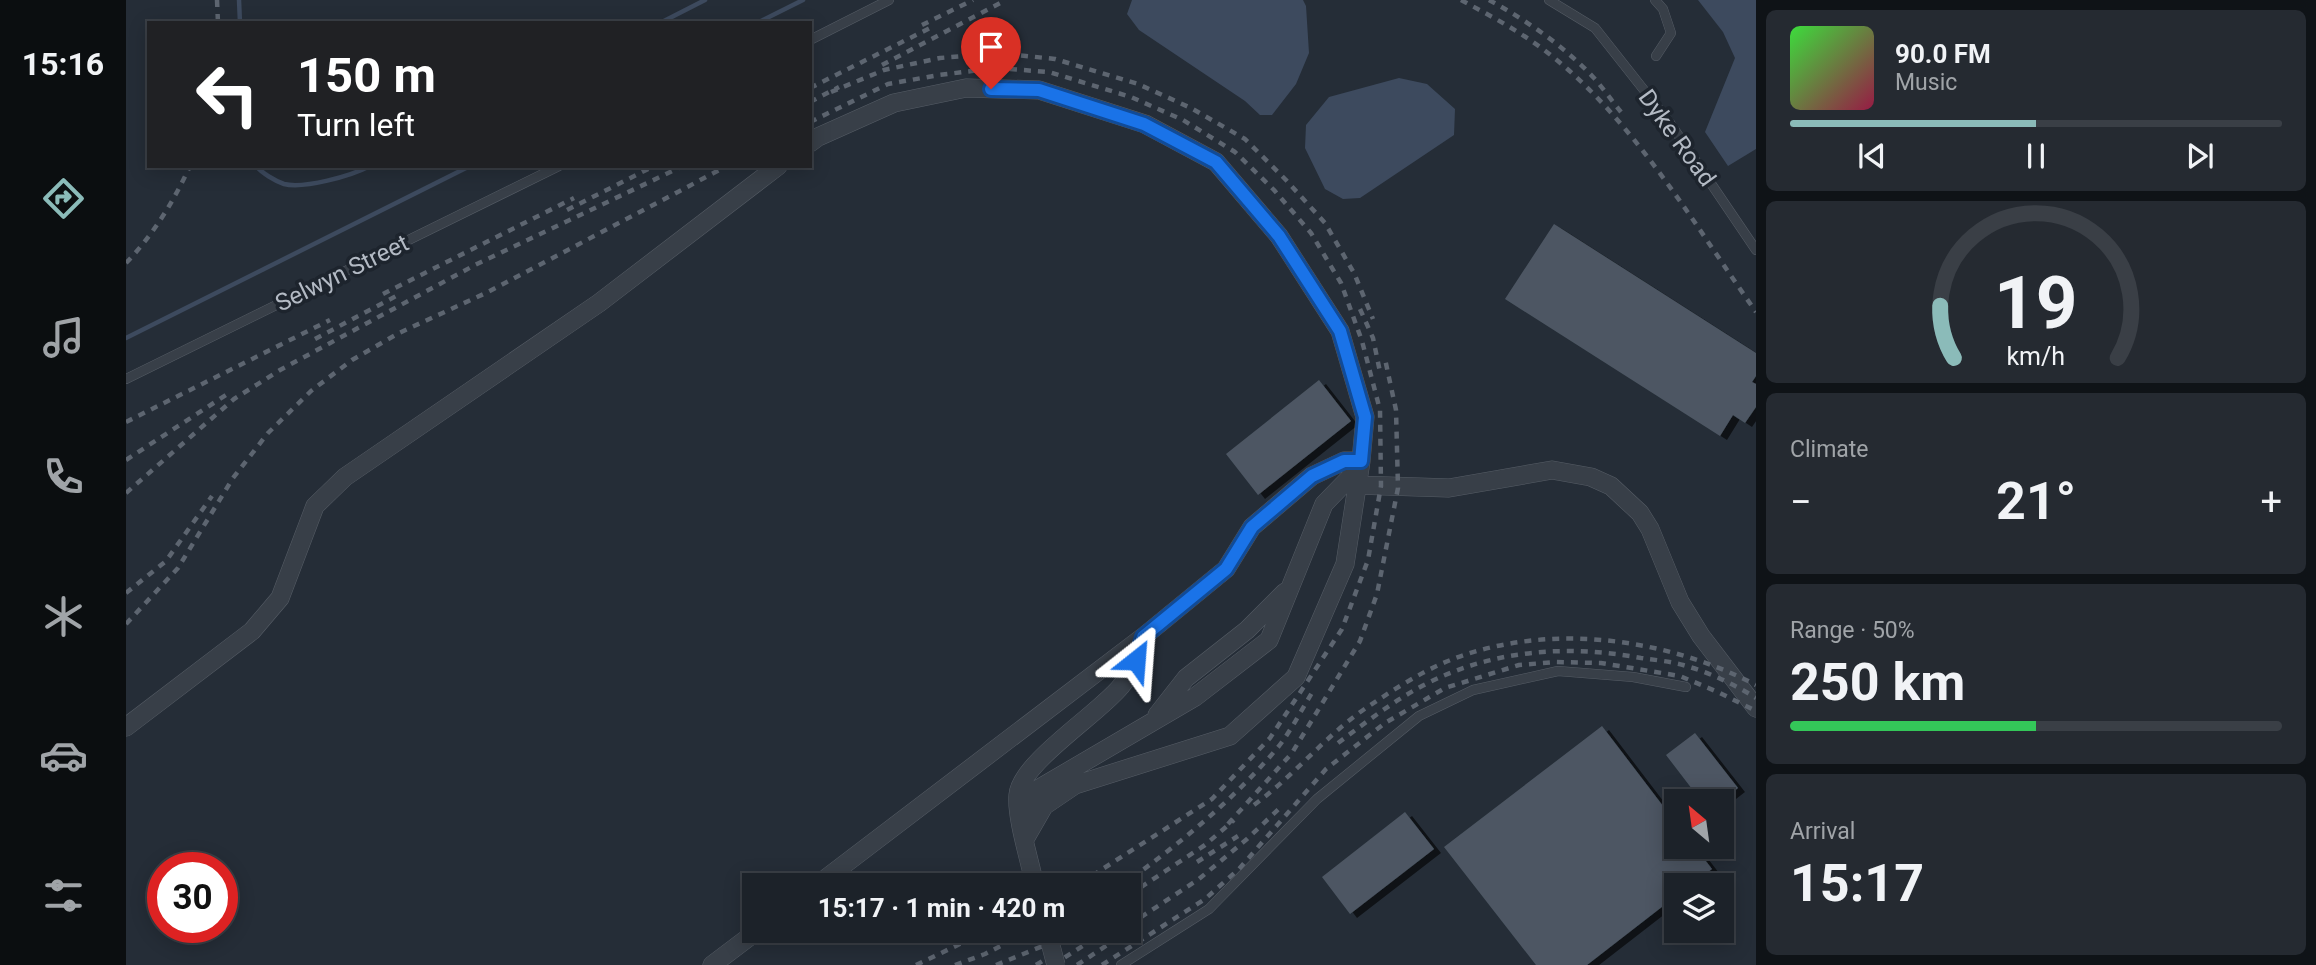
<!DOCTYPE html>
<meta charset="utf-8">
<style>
body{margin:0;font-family:Roboto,sans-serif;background:#252a31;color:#f1f3f6;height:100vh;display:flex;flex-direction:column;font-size:26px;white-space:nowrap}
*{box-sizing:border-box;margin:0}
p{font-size:23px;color:#a0a4a8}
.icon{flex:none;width:38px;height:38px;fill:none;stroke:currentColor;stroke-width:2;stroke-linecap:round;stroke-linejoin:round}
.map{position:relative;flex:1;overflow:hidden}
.sheet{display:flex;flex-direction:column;gap:10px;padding:10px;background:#0f1317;width:560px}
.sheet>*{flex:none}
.hud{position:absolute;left:21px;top:21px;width:665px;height:147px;border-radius:0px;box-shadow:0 4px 18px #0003,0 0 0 2px #3a3f46;background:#202124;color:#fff;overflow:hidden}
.needle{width:46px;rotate:331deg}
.controls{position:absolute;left:1538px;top:789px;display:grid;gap:14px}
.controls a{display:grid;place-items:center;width:70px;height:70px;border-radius:0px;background:#1c2229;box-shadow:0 4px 18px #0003,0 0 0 2px #3a3f46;font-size:35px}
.speed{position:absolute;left:21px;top:852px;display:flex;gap:14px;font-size:35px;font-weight:700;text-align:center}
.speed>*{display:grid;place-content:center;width:91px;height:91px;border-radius:50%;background:#1c2229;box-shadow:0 4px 18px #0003,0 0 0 2px #3a3f46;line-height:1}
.speed .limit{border:10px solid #d22;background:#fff;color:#111}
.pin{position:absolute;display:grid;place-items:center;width:60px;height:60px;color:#fff;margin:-72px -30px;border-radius:50% 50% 50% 0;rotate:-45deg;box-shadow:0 0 7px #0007}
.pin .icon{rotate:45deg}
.me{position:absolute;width:77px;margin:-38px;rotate:28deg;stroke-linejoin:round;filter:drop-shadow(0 0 5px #0008)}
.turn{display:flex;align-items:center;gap:24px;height:147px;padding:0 35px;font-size:32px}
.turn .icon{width:91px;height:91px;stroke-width:2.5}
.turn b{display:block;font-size:49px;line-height:60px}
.big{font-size:52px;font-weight:700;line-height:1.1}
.sheet .tile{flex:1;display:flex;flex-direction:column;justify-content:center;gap:10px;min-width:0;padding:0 24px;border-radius:10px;background:#252a31}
.sheet .dial{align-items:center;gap:0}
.dial svg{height:182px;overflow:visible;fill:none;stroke:#3a3f46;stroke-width:7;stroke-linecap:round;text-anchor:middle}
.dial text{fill:#f1f3f6;stroke:none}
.song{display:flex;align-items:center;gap:21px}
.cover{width:84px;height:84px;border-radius:10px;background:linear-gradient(135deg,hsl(120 70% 55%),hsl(340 70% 35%))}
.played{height:7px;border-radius:4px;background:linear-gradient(90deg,#8bbbb9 50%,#3a3f46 50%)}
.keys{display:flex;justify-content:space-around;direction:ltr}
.heat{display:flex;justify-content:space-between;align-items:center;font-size:38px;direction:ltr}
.charge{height:10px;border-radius:5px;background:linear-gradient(90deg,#34c759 50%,#3a3f46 0)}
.trip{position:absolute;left:616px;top:873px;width:399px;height:70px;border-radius:0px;background:#1c2229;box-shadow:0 4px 18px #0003,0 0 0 2px #3a3f46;font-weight:700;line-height:70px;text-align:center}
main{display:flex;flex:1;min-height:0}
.menu{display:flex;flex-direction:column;width:126px;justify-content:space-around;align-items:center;background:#0b0e10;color:#a0a4a8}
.menu .icon{width:49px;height:49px}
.menu .current{color:#8bbbb9}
.menu b{font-size:32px;color:#f1f3f6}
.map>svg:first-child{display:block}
.water{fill:#3d4a5e}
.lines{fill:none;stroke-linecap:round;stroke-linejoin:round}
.stream{stroke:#3d4a5e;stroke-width:4.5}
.building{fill:#4d5763;filter:url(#shadow)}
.service-casing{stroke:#565d66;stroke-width:10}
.minor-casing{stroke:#565d66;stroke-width:19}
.service{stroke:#383f48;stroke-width:9}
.minor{stroke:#383f48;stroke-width:18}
.rail{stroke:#5d6570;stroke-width:4.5;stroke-dasharray:7 7;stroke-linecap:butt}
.minor-bridge-casing{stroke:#565d66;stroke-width:19;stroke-linecap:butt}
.minor-bridge{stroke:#383f48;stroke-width:18}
.route-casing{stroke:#114b97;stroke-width:18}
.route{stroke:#1a73e8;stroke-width:12}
.labels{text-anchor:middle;stroke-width:7;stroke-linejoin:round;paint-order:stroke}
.street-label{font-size:24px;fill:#b3bac4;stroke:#1d242d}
</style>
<main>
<nav class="menu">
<b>15:16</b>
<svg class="icon current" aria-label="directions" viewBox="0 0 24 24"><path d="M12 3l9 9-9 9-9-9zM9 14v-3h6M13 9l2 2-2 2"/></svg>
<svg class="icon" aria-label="music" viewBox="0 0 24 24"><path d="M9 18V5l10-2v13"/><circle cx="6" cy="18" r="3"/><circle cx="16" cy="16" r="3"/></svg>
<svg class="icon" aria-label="phone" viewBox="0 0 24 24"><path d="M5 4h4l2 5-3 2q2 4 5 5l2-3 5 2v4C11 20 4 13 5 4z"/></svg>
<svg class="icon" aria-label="climate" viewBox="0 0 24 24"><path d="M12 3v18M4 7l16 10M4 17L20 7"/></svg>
<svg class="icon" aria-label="car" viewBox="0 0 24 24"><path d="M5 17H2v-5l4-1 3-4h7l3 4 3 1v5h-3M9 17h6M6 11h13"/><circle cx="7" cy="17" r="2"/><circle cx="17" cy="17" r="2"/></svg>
<svg class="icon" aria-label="filters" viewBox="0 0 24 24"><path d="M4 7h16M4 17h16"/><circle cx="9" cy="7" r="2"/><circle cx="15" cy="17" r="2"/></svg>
</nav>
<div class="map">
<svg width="1630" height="965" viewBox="0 0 1630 965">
<defs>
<filter id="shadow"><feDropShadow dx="7" dy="4" stdDeviation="0" flood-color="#0009"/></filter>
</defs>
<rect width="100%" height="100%" fill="#252d37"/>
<path class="water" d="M1006 0H1177L1180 6 1183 53 1170 84 1146 115H1134L1119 101 1013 30 1001 14Z
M1572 0H1630V149L1602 166 1579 132 1609 58 1597 32Z
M1273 78 1301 84 1329 109 1328 135 1234 198 1217 199 1199 189 1179 148 1180 125 1203 97Z"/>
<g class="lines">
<path class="stream" d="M113 0 114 23
M534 23 579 0
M631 23 677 0
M130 166C136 173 149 181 158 184 178 189 225 176 244 166
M0 338 344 166"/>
</g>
<path class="building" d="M1428 224 1630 353V376L1626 382 1630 384V407L1619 423 1607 415 1594 436 1379 299Z
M1193 380 1225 421 1132 495 1100 454Z
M1476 726 1550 823V847H1569L1586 869 1564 886H1550V896L1461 965H1410L1318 847Z
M1569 733 1612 788 1594 802H1576L1540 755Z
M1279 812 1308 849 1224 914 1196 877Z"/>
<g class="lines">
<g class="service-casing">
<path id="service" d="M1423 0 1469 28 1544 123 1630 250
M1529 0 1537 9 1545 33 1530 56
M684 40 763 0
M0 379 433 166
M995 965 1083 909 1191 799 1293 716 1347 690 1432 671 1507 677 1560 687"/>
</g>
<g class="minor-casing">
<path id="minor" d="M684 143 692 137 768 103 840 88 913 90 1019 124 1090 162 1153 236 1214 331 1239 417 1235 461 1219 564 1170 677 1104 736 949 785 918 806 899 839
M1230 485 1323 488 1426 470 1465 477 1485 486 1514 513 1524 529 1554 602 1575 636 1630 708
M1031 715 1060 678 1121 630 1159 592
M0 727 126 631 154 598 189 506 219 477 473 303 652 166
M896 826 912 789 1069 697 1143 640 1198 504 1232 469
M690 886 1017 637 1100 569 1126 527 1186 476 1218 461H1235
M909 886C904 861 890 818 892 795 894 763 974 713 995 686 1006 673 1012 653 1017 637
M586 965 631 931"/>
</g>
<use href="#service" class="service"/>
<use href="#minor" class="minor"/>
<path class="rail" d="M91 0 92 23
M1335 0C1365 16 1395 32 1422 53 1507 119 1568 224 1630 312
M1363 0C1400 20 1438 46 1468 78 1477 88 1486 101 1495 112
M796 25 847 0
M756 65 880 0
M684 88 808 26
M705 92 758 70 814 58 872 53 929 59 1012 84 1065 108 1119 139 1160 180 1199 223 1228 273 1247 319
M684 102 713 87
M684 122 762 84 813 75 870 68 923 72 1005 97 1057 120 1109 152 1148 190 1185 233 1215 283 1236 341 1254 410 1255 486 1242 560 1216 629 1144 738 1086 799 950 886
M441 210 528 166
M0 263C27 235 48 201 64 166
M257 294 448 198
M1234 309 1247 338 1254 372
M189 339 272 295
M0 422 204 320
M0 460 103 393
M0 493 108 399 154 370 349 265 557 166
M0 593 40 561 86 496
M0 624 52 568 107 478 142 433 185 391 226 360 273 333 362 292 601 166
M1212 743C1239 723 1266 702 1296 686 1364 650 1440 644 1515 658 1528 660 1543 661 1557 665 1582 672 1608 684 1630 698
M1128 805C1168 776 1199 736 1240 708 1267 690 1296 671 1327 659 1424 622 1540 638 1630 685
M1102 824 1166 753 1234 641 1251 594 1272 488 1270 410 1259 359
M1071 862 1112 836
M995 886C1053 844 1107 801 1153 746 1166 729 1176 709 1187 691
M1003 895 1079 845 1108 820
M1003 925 1073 879 1121 839 1157 805
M790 965 861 931
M829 965 859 954 904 931
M870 965 939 937
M910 965 934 950
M927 965 980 931
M951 965 1013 924
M976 965 1079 899 1113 869 1200 769 1259 723 1319 688 1393 665 1430 662 1475 663 1554 676 1594 693 1630 711"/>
<g class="minor-bridge-casing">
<path id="minor-bridge" d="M921 931 930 965"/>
</g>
<use href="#minor-bridge" class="minor-bridge"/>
</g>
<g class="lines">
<g class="route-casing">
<path id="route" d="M865 89 913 90 1018 124 1090 162 1153 236 1214 331 1239 417 1235 461H1218L1186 476 1126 527 1100 569 1017 637 1010 660"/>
</g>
<use href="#route" class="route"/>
</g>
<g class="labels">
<g class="street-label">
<text transform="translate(1551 138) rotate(54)" y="8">Dyke Road</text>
<text transform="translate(216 273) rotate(-26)" y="8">Selwyn Street</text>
</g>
</g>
</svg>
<div class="controls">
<a><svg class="needle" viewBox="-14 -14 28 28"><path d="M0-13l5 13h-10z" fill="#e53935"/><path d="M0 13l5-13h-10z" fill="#a0a4a8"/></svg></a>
<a><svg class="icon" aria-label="layers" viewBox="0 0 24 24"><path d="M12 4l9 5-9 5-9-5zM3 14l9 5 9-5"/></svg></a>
</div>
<div class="speed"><div class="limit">30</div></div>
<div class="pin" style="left:865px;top:89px;background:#d93025"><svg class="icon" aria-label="arrive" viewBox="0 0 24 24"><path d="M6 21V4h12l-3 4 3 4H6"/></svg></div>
<svg class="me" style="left:1010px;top:660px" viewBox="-20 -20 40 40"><path d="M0-17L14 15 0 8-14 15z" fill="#1a73e8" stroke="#fff" stroke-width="4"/></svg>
<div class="trip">15:17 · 1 min · 420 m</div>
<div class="hud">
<div class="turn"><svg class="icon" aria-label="left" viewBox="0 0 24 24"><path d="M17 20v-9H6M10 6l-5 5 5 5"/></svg><div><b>150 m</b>Turn left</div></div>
</div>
</div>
<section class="sheet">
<div class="tile">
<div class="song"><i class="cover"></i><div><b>90.0 FM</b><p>Music</p></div></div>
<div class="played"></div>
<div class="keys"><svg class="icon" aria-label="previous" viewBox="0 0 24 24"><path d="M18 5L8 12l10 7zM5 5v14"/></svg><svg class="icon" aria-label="pause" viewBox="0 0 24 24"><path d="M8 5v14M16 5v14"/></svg><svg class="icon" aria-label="next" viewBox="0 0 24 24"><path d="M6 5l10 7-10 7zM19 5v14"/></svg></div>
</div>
<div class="tile dial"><svg viewBox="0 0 100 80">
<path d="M14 69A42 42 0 1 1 86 69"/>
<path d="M14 69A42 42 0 0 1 8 46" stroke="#8bbbb9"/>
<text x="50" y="56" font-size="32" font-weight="700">19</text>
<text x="50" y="72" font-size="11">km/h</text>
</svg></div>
<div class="tile"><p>Climate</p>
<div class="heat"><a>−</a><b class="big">21°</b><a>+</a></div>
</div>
<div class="tile"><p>Range · 50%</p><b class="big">250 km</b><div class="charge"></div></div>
<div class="tile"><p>Arrival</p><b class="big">15:17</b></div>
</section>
</main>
